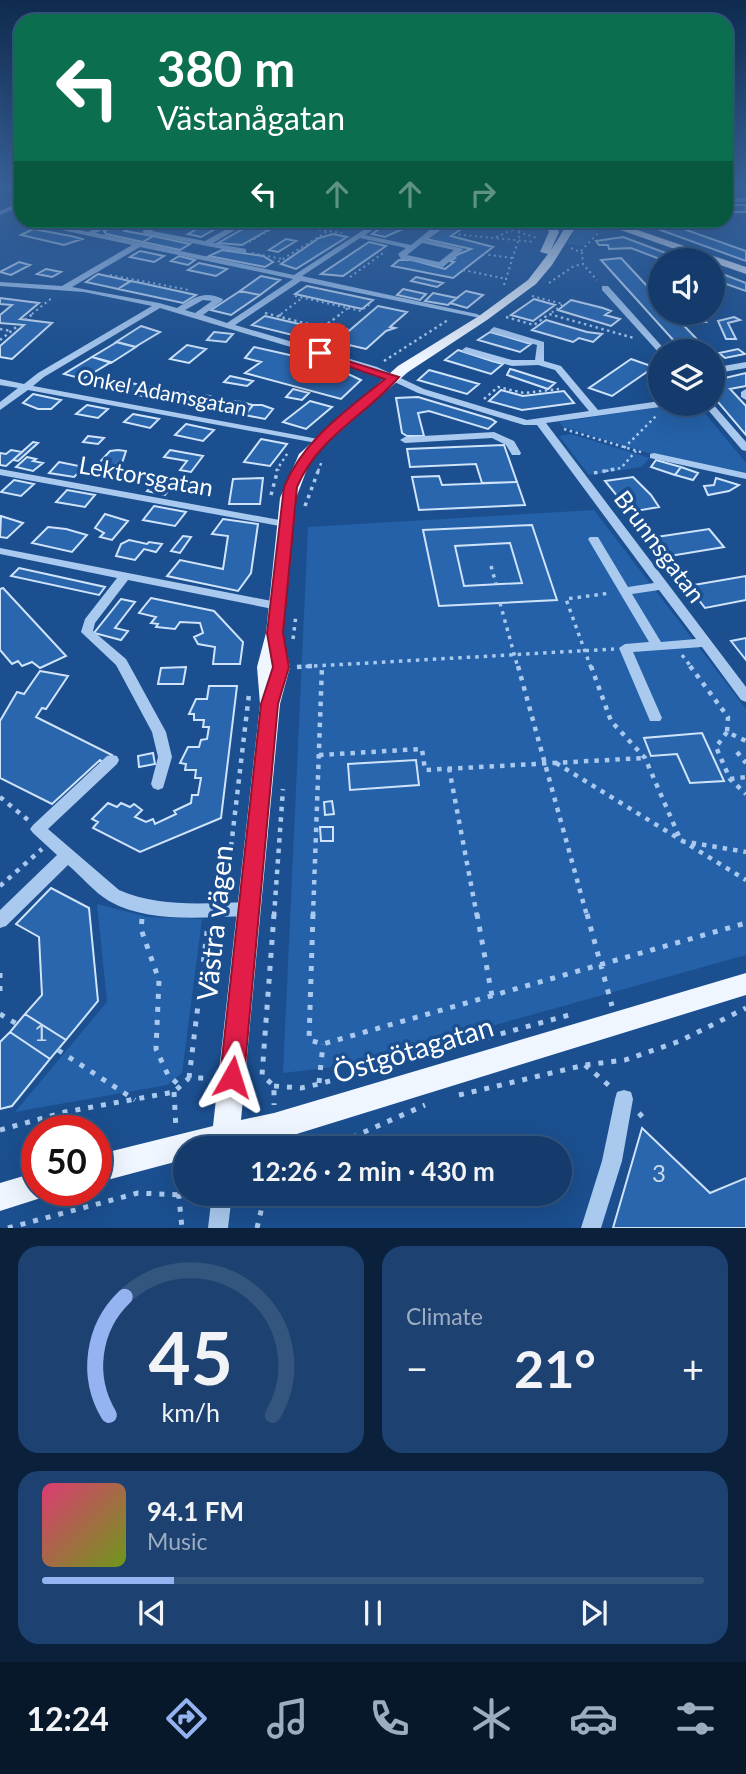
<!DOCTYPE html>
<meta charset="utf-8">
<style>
body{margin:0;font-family:Lato,sans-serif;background:#1d4271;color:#f1f3f6;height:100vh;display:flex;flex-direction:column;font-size:26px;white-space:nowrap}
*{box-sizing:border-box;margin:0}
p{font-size:23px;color:#9dadc1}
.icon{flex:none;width:38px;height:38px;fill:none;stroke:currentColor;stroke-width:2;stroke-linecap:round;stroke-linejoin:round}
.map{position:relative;height:1228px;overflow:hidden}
.details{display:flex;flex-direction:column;gap:18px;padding:18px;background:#0b203b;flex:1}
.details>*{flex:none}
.hud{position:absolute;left:14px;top:14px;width:719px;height:214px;border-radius:21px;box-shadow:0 7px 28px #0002,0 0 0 2px #33557e;background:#0b6e4f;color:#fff;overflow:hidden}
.controls{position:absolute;left:648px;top:248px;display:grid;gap:14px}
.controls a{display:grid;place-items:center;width:77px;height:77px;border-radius:50%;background:#143b6b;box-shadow:0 7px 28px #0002,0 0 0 2px #33557e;font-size:35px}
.speed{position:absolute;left:21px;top:1115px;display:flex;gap:14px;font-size:35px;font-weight:700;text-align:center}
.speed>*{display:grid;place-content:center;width:91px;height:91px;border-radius:50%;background:#143b6b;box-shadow:0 7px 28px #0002,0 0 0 2px #33557e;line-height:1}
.speed .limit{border:10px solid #d22;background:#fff;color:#111}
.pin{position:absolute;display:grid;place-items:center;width:60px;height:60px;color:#fff;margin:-30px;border-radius:14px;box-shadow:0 4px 10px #0006}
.me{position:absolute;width:77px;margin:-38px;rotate:6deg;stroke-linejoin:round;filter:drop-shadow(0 0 5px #0008)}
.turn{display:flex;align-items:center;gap:24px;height:147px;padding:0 28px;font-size:32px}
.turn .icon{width:91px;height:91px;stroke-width:2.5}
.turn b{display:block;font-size:49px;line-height:60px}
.lanes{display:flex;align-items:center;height:66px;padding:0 28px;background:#0003;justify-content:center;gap:35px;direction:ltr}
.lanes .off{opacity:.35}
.big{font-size:52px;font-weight:700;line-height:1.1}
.details .tile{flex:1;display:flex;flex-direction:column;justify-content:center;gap:10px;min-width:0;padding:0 24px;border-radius:21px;background:#1d4271}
.details .dial{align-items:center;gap:0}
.dial svg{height:182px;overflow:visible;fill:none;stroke:#33557e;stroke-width:7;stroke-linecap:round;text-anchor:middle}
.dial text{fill:#f1f3f6;stroke:none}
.song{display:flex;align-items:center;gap:21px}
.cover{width:84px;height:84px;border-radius:10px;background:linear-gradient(135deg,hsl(340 70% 55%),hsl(80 70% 35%))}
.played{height:7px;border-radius:4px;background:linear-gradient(90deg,#95b2f1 20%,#33557e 20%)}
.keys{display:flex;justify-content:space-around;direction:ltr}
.heat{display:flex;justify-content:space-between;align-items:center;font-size:38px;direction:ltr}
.details .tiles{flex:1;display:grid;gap:18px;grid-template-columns:1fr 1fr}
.tile:last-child{grid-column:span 2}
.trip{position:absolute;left:173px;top:1136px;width:399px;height:70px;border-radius:35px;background:#143b6b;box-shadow:0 7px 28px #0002,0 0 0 2px #33557e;font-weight:700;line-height:70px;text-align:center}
.tab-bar{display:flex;height:112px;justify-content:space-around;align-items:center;background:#08182b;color:#9dadc1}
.tab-bar .icon{width:49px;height:49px}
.tab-bar .active{color:#95b2f1}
.tab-bar b{font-size:32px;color:#f1f3f6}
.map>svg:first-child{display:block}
.green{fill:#2461a8}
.building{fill:#2a66ad;stroke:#cfe3fa;stroke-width:2;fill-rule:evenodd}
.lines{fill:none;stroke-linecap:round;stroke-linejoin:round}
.path-far4{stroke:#a9c9ee;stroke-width:2;stroke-dasharray:2 3.5;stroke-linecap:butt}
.path-far3{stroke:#a9c9ee;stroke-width:2.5;stroke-dasharray:2.5 3.5;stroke-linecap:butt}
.path-far2{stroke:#a9c9ee;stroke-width:3.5;stroke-dasharray:3.5 5;stroke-linecap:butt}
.path-far1{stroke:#a9c9ee;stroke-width:4.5;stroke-dasharray:4.5 6;stroke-linecap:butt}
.path{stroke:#a9c9ee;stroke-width:5;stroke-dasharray:5 8;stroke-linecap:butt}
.minor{fill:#a9c9ee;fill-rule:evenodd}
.major{fill:#f0f6ff;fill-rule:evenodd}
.route{fill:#e11d48;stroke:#92132f;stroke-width:2}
.labels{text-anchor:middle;stroke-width:7;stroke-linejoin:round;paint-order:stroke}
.far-street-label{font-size:21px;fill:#fff;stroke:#1b4f8f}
.street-label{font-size:24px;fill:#fff;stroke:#1b4f8f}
.near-number-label{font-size:24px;fill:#cad9ea}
.near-street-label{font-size:28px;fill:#fff;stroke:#1b4f8f}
</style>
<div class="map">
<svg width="746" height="1228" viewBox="0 0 746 1228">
<rect width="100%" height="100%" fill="#1b4f8f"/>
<path class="green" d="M586 222 603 224 585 245 567 244 577 225Z
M680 404 699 406 746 463V473C684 468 622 444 563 427L559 422Z
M571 434 650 458 641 467 589 475 559 436Z
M594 510 746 709V955L352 1065 283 1073 308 527Z
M97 904 148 917 202 919 182 1073 167 1085 15 1112 107 1002Z"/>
<path class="building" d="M726 205H746V212H726Z
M49 220H79L91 223 80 229 46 222Z
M213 220H231L201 237 188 234Z
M259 220 274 222 270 226 273 227 242 245 218 243Z
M347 220H372L361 228 349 225 352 223 345 222Z
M453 220H475L451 236 493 247 453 278 392 266 399 260H412L445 269 454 262 450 261 455 258 452 257 471 249 426 239Z
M633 220H658L746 251V261Z
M388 223 407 227 385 237 372 234Z
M118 224 132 227 125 231 153 236 143 242 106 234 104 231Z
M33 229 71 236 82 239 64 245 21 235Z
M333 234 347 237 296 269 281 264 319 238Z
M153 236 190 244 180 250 143 242Z
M623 237 687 261H665L631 248 609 249 608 245H599L596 241Z
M286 239 296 241 278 252 269 250Z
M369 242 386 246 343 276 321 274Z
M222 250 263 256 273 262 265 267 209 256Z
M140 251 164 256 154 262 130 257Z
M179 256 195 260 188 265 171 261Z
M621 258 660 300V313H672L709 352H684L601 260Z
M19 262 30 265 11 275 0 272Z
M199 263 227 269 216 276 188 270Z
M46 269 61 272 52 277 37 274Z
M712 270 746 283V291L712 279Z
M98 274 130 281 118 289 86 282Z
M261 276 280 280 260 295 240 291Z
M416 277 443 283 437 287 411 281Z
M131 281 141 283 196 295 183 303 118 289Z
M307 286 373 300 362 309 295 294Z
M403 289 426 294 420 300 397 295Z
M240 291 260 295 231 315 211 310Z
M466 291 483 295 467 308 450 303Z
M433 293 457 298 448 305 425 301Z
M0 298 39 303 20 319 52 323 12 359 0 357V346L24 325 0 323V315L12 305 0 304Z
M534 299 555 305 533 321 511 315Z
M571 300 603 308 611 311 605 315 620 319 611 326 558 310Z
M378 306 407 312 390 327 395 328 386 331 366 349 336 342Z
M672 313H697L706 322 683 324Z
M265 316 333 332 337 328 347 331 336 339 328 337 321 342 252 325Z
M734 317 740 320 728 323 736 339H726L718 321Z
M546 320 587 332 602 334 593 342 579 338 573 342 532 330Z
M141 326 160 332 135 347 116 342Z
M214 332 233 334 226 342 207 340Z
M490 332 521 341 531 344 520 352 478 340Z
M117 342 136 347 111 363 92 357Z
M187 345 206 349 189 363 170 359Z
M254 347 325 363 361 380 341 399 245 373 261 362 245 358Z
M738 349 745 354 725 358 719 353Z
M458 350 492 361 503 364 491 374 445 360Z
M92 357 111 362 83 379 64 374Z
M631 359 654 367 612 396 589 388Z
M429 370 440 373 479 384 467 394 418 380Z
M514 370 555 383 548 389 507 375 510 369Z
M746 373V386L730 389 746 406V435L712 395V381Z
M230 376 253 381 247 386 224 382Z
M124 382 142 385 133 394 114 390Z
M142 385 161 389 152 398 133 394Z
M293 389 309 393 302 400 286 397Z
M501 390 523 396 564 391 574 403 522 410 489 401Z
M179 391 186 392 197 395 188 404 170 401Z
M33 394 61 400 51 409H38L23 403Z
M197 395 210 396 215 398 206 407 188 404Z
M418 397 491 419 496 422 488 429 429 411 418 413 424 436H407L402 433 396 398Z
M234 401 241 402 253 405 245 415 225 411Z
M310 401 332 407 306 429 283 422Z
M87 405 108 409 98 418 76 414Z
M253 405H262L273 409 265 419 245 415Z
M133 414 159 419 150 428 124 422Z
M186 424 214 430 203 441 175 435Z
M88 436 104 438 98 444 83 442Z
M261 439 287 444 270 466 244 462Z
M33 442 38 443 18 461 13 460Z
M504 445 517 482 482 483 476 464 410 467 407 449Z
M11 450 22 452 6 466 0 465V453L6 454Z
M118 450 126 451 122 463 118 462 114 467 98 464 110 451Z
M170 450 203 456 191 472 180 470 187 461 164 457Z
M27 457 36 459 33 461 43 463 33 471 16 467Z
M656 460 681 467 675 475 651 467Z
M59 462 84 467 74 477 49 473Z
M681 467 698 473 693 480 675 475Z
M160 475 178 478 165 495 147 491Z
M439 476 442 485 517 482 525 505 419 510 412 477Z
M633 477 651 495 659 507 630 512 605 481Z
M263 478 260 504H229L233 479Z
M716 478 739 485 729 491 708 495 704 486 714 485Z
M14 480 34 484 21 496 1 492Z
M67 490 95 495 85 507 56 502Z
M154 506 186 512 175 526 143 520Z
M105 514 128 521 112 540 100 537 104 533 95 528Z
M1 516 23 523 7 538 0 537Z
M223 519 258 524 251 573 238 591 167 576 180 560 223 569 228 536 212 534Z
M532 525 557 600 439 606 423 530ZM510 543 522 583 464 586 455 546Z
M48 527 66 529 87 535 72 552 32 543Z
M709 529 724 547 664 557 650 538Z
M183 536 191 537 180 553 171 551Z
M129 540 147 544 149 542 162 544 156 552 144 549 135 560 116 556 121 544Z
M19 568 105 587 99 595 11 576Z
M746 576V600L705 608 688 586Z
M3 588 66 656 40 668 32 662 22 666 18 661 12 664 0 650V589Z
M151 598 214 611 243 642 240 664H213L215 647 198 644 194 637 203 633 200 623 180 622 175 629 156 627 158 624 151 623 156 617 139 613Z
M121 599 135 602 115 628 128 631 121 640 94 633Z
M746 638V660L731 641Z
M186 667 183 684H158L161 668Z
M40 671 68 676 46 709 42 708 36 717 112 755 104 763 100 760 52 804 0 778V721L17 692 24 694Z
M209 686H237L221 818 140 852 93 828 98 822 92 819 108 803 117 807 121 803 130 807 134 804 142 810 135 817 146 822 153 819 155 824 176 814 174 811 191 803 192 795H198L201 778H195L196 770H185L186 764 180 763 188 747H199L201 740 207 739 209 727H203L204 720H194V714H189L196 699H207Z
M702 733 724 781 690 783 677 754 651 756 644 738Z
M153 753 155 764 139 767 138 756Z
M416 760 419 785 350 790 348 764Z
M332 801 334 814 325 815 324 802Z
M320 827H333V841H321Z
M51 888 89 908 98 1001 66 1040 25 1014 42 995 39 937 16 924Z
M25 1014 66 1040 50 1059 10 1032Z
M10 1032 50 1059 12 1106 0 1109V1042Z
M642 1128 710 1193 746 1178V1228H613Z"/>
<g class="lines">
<path class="path-far4" d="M0 192 7 189
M276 220 326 231
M401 220 423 225
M395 222 418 227
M518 232 537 238
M453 234 535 242
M496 237 517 228
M249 242 284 222
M571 248 582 253 583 264 597 280
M581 251 599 232
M252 253 282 259
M483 254 512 258
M278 262 328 231 342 233
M463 270 507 279
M110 275 189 290
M350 277 386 251
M549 283 574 266 583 264
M504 285 519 238 520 220
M295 296 348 308 340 314
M532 296 563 304 550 314
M348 308 361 311 370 304
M265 313 270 314
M32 314 53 297
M281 314 302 298"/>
<path class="path-far3" d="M265 313 332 330 336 327 349 330 330 346
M279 316 283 313
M506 317 534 325 549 314 634 338
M25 320 34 313
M323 327 342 313
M0 329 11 331
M0 340 19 325
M384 361 448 320
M484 399 498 387 524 393 559 389
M564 429 644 453
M624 448 656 416
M276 471 289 451
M318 471 322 461
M606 471 621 468 636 451"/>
<path class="path-far2" d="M594 473 615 469
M271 495 278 469
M305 506 319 469
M491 566 496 584
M500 603 518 668
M293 639 296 615
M682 655 692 668
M297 667 614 649
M591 668 566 599 611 593"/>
<path class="path-far1" d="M518 666 587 916
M591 666 611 721 645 758 681 841 746 852
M690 666 728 717 727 732 746 741
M297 667 312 666
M727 732 716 747 730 779 746 794
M737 752 746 763
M319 755 422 749 425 770 645 758
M556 763 746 880
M449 768 477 916
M730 779 746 777
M0 797 28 820
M0 886 42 849
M214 896 231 847 249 694
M274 916 283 789
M313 916 322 666"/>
<path class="path" d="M274 914 262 1075 274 1086V1105
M313 914 309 1040 323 1044 746 923
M477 914 492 996
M587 914 612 1006
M142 919 141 929 159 980 156 1049 168 1075 180 1086
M0 973V991
M0 1014 17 1024
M58 1050 135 1100
M585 1065 613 1089
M189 1078 208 924
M319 1083 323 1044
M274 1086 301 1088 319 1084 569 1015
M174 1092 176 1129
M459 1095 585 1065 625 1060 680 1041 746 1008
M65 1112 66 1130
M639 1113 646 1121
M0 1130 65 1112 174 1092 189 1078H211
M328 1148 425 1105
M176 1168 182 1228
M240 1197H264
M8 1228 138 1193 204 1196
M257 1228 265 1194"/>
<path class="minor" d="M726 198H746V202H726Z
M21 202V206L0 215V211Z
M21 219 36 220 88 232 111 220H123L150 226 159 220H167L152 231 205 241 243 220H252L213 243 246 249V253H243L146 234 142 232 145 229 116 223 96 233 294 275 379 220H387L365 235 411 245 442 220H450L426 240 464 249 443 267 401 259 398 254 406 248 360 238 302 276 477 314 481 316 480 318 301 281 235 325 377 367 424 389 527 420 589 411 555 370 538 365 512 366 463 352 462 350 466 347 512 360H535L537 345 491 332 490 330 494 327 544 342V361L561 366 598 410 660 401V404H665L660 407 546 423 746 687V702L741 700 702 647 633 652 662 718 660 721H650L619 648 625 644 649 642 588 539 590 537H598L628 587 654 583 537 425H524L418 393 371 371 160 308 44 377 33 386 318 439 323 442 322 444 28 390 0 410V402L18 388 0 385V379L24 384 38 373 152 306 84 292 0 286V282L62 286 132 245 24 222ZM422 243 454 250 439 262 407 255ZM140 247 293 279 227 323 203 315 222 301 223 299C204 290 194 298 177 308L159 303 72 287ZM203 300 212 301 195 313 185 310ZM659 590 696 639 661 642 632 594Z
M602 286H608L667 352H660V354L602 290Z
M746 362V368L712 374V368Z
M746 389V400L741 397V392Z
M712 403 746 442V451L742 450 703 404Z
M494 432 514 441 521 453 520 455H512L506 445 492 438 405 443 400 440 405 437Z
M654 453 746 473V479L650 458V454Z
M0 469 285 521 291 524 285 527 0 475Z
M0 548 282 603 284 606 282 609 278 610 128 580 95 623 93 631 126 659 166 732 172 757 163 788 158 790 153 788 151 784 158 757 152 732 116 665 81 632 85 619 117 578 0 554Z
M112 755 117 756 119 760 117 764 48 829 119 890C160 908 205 903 248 902L254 904 256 909 254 914 248 916C203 917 150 924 109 901 94 892 81 876 68 865L6 926 0 928V910L57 855 33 833 30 829 33 825 107 756Z
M624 1090 631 1092 633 1099 622 1161 601 1228H581L602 1161 615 1099 617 1092Z
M212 1194H232L228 1228H208Z"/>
<path class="major" d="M543 220H553L559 232 551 250 570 220H580L552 265 536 284 487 320 408 372 312 456 296 498 283 635 290 667 280 704 241 1120 274 1113 746 973V995L274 1141 239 1148H186V1159L96 1183V1155L213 1126 260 704 257 667 266 633 280 498 299 454 398 366 479 316 528 280 548 254 540 252 549 232Z
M592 220H608L746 267V274Z
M37 1172V1190H50L47 1196 0 1211V1183Z"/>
</g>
<linearGradient id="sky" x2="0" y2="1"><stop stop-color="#0f2b4f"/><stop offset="0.52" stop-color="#39639b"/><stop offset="1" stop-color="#39639b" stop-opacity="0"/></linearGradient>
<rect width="746" height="361" fill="url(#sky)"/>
<path class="route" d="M316 351 399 377C365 416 318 437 297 487L283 633 289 667 278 704 244 1077 240 1085 232 1089 223 1085 220 1077 261 704 273 667 267 633 284 487C304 439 346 411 385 379L316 355Z"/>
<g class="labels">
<g class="far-street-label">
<text transform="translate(162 393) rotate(11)" y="7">Onkel Adamsgatan</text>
</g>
<g class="street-label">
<text transform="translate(146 477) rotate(10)" y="8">Lektorsgatan</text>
<text transform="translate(659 547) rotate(53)" y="8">Brunnsgatan</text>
</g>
<g class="near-number-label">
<text x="41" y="1041">1</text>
<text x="659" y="1182">3</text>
</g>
<g class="near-street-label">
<text transform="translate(215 923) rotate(-84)" y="10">Västra vägen</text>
<text transform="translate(413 1050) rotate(-17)" y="10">Östgötagatan</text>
</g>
</g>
</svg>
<div class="controls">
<a><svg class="icon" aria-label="sound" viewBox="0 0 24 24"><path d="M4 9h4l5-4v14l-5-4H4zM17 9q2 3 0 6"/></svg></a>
<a><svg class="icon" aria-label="layers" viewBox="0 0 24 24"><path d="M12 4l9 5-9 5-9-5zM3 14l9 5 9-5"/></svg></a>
</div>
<div class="speed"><div class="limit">50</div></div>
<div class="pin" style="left:320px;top:353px;background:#d93025"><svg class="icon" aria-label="arrive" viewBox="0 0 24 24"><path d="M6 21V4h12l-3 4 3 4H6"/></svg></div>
<svg class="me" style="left:232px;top:1077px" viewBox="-20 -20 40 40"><path d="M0-17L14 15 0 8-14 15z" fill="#e11d48" stroke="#fff" stroke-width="4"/></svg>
<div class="trip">12:26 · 2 min · 430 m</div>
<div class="hud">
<div class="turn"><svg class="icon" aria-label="left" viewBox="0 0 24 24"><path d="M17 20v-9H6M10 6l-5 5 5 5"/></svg><div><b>380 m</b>Västanågatan</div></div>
<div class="lanes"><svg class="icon" aria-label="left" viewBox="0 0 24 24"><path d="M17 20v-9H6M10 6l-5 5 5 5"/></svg><svg class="icon off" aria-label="ahead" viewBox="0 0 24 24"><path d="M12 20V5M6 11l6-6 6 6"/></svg><svg class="icon off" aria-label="ahead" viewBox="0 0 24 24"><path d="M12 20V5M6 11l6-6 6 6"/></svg><svg class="icon off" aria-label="right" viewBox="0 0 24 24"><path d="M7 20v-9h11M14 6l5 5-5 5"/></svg></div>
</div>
</div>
<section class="details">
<div class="tiles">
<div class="tile dial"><svg viewBox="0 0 100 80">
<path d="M14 69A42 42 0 1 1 86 69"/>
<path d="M14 69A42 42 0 0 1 21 17" stroke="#95b2f1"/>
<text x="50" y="56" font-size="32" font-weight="700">45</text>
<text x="50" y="72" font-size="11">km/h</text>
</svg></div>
<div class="tile"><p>Climate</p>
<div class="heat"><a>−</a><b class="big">21°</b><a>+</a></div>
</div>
<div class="tile">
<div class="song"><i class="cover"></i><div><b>94.1 FM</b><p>Music</p></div></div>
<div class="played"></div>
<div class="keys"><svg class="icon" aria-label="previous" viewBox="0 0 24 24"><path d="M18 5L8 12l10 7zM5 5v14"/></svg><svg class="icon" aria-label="pause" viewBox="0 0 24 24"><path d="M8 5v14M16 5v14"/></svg><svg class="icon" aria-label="next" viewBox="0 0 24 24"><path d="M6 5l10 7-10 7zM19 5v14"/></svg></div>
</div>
</div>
</section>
<nav class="tab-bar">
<b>12:24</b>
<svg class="icon active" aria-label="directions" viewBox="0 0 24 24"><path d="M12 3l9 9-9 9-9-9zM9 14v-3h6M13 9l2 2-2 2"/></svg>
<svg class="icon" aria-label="music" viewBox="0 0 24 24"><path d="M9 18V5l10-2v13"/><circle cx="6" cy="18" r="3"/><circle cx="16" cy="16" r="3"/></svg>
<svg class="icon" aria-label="phone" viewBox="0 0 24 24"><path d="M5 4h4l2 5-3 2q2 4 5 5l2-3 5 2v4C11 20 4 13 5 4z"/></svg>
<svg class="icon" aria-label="climate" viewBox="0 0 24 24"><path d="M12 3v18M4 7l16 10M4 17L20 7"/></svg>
<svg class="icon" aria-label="car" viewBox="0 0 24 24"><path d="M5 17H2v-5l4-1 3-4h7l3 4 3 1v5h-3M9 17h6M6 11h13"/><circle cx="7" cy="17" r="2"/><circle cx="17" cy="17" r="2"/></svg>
<svg class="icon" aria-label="filters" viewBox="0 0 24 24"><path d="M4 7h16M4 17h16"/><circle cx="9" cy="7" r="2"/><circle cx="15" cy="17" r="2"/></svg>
</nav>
